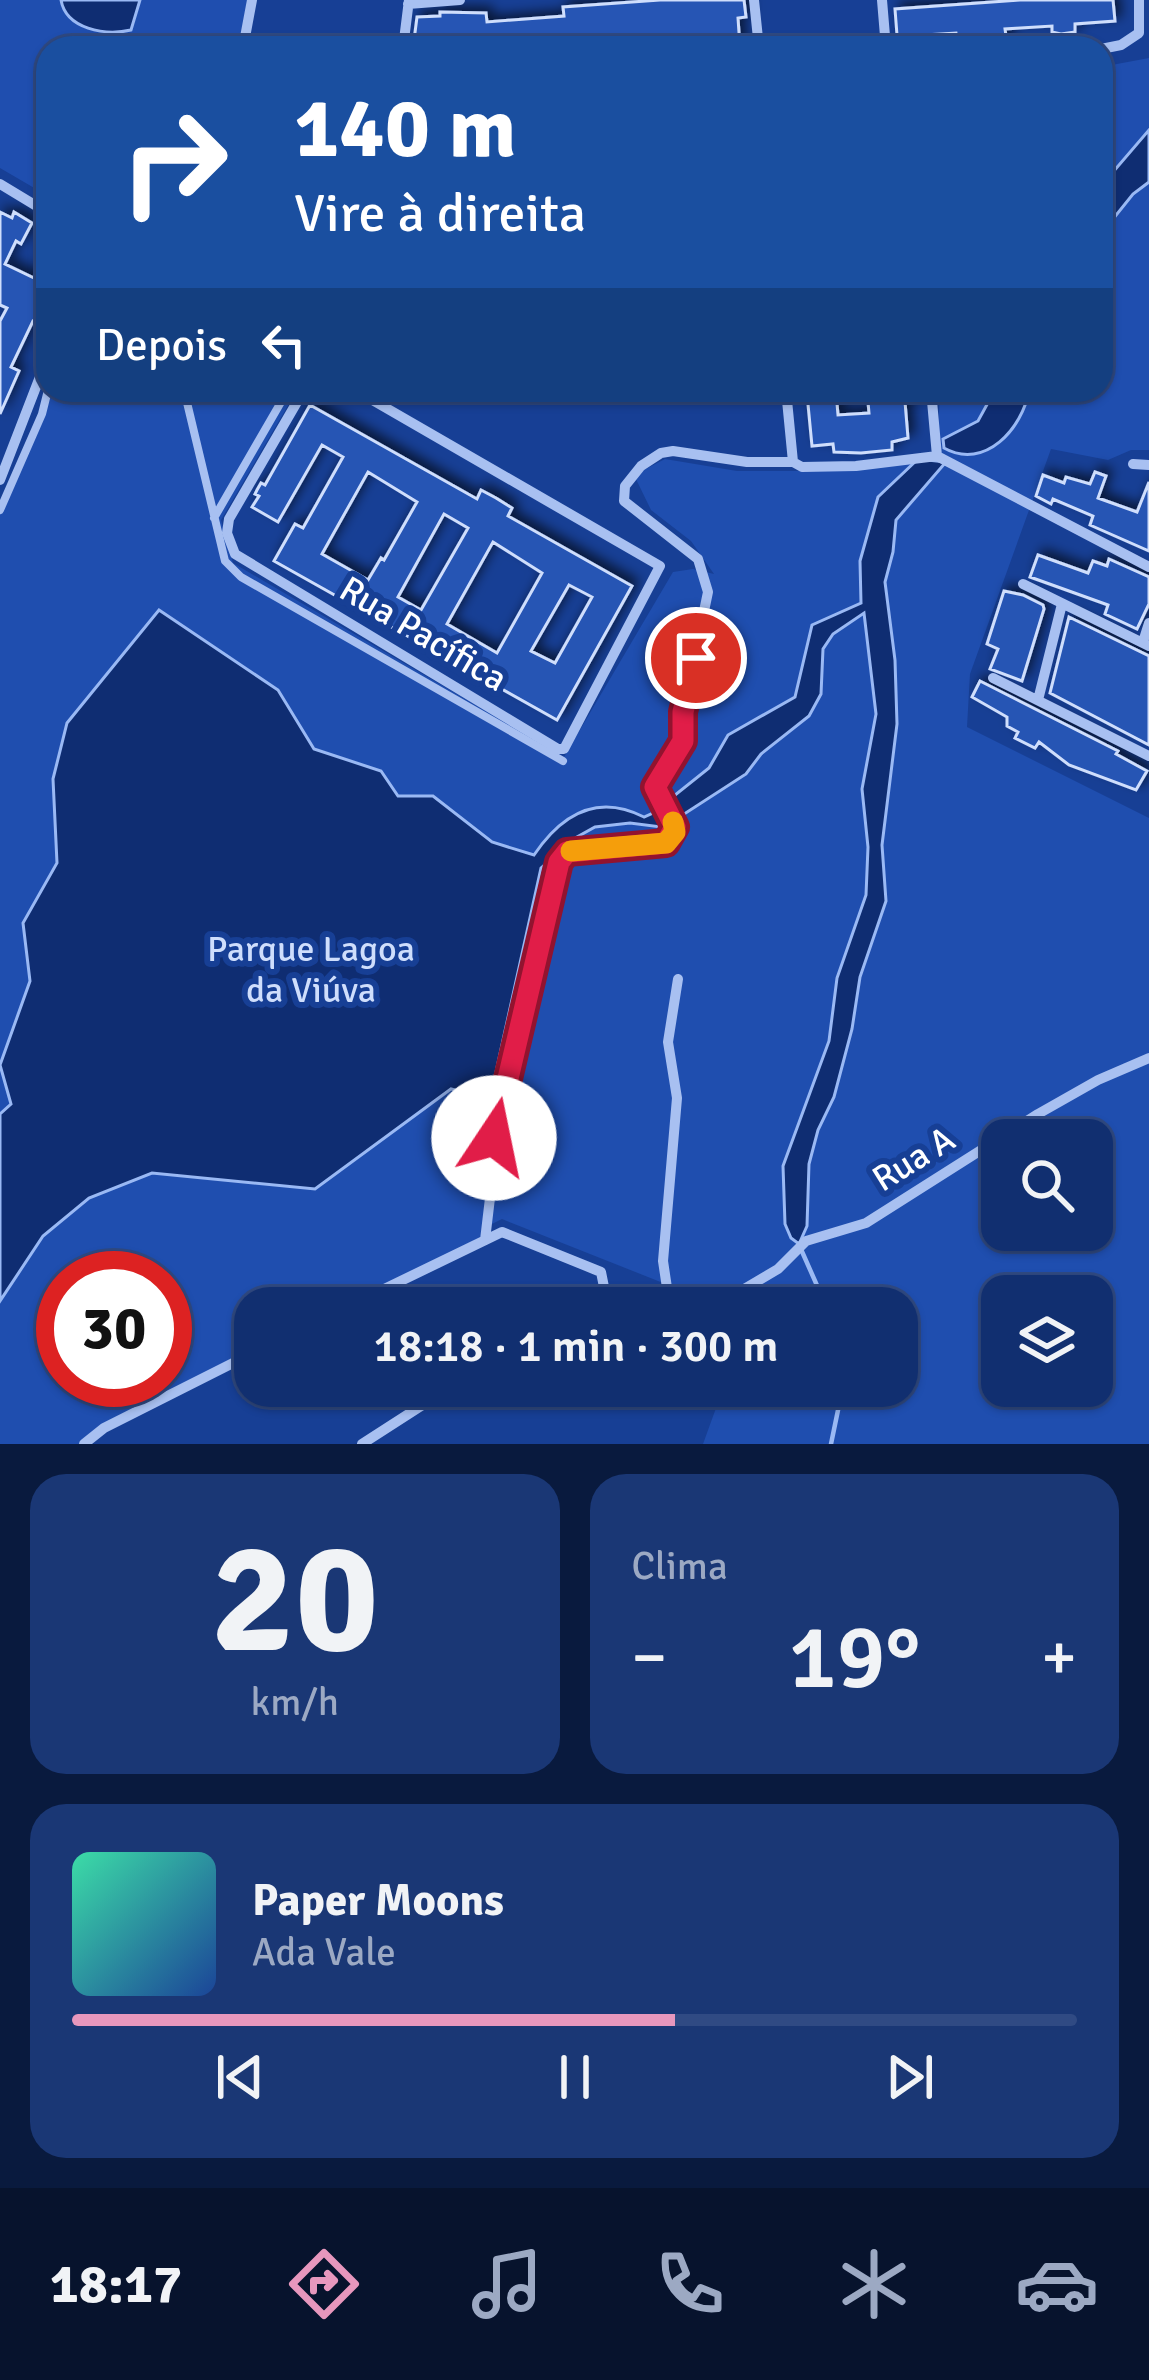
<!DOCTYPE html>
<html lang="pt">
<meta charset="utf-8">
<style>
body{margin:0;font-family:Signika,sans-serif;background:#1a3775;color:#f1f3f6;height:100vh;display:flex;flex-direction:column;font-size:45px;white-space:nowrap}
*{box-sizing:border-box;margin:0}
p{font-size:39px;color:#9ca9c3}
.icon{flex:none;width:66px;height:66px;fill:none;stroke:currentColor;stroke-width:2;stroke-linecap:round;stroke-linejoin:round}
.map{position:relative;height:1444px;overflow:hidden}
.side{display:flex;flex-direction:column;gap:30px;padding:30px;background:#091a3e;flex:1}
.side>*{flex:none}
.banner{position:absolute;left:36px;top:36px;width:1077px;height:366px;border-radius:36px;box-shadow:0 3px 9px #0004,0 0 0 3px #304a83;background:#1a4fa0;color:#fff;overflow:hidden}
.tools{position:absolute;left:981px;top:1119px;display:grid;gap:24px}
.tools a{display:grid;place-items:center;width:132px;height:132px;border-radius:24px;background:#112f70;box-shadow:0 3px 9px #0004,0 0 0 3px #304a83;font-size:60px}
.speed{position:absolute;left:36px;top:1251px;display:flex;gap:24px;font-size:60px;font-weight:700;text-align:center}
.speed>*{display:grid;place-content:center;width:156px;height:156px;border-radius:50%;background:#112f70;box-shadow:0 3px 9px #0004,0 0 0 3px #304a83;line-height:1}
.speed .limit{border:18px solid #d22;background:#fff;color:#111}
.pin{position:absolute;display:grid;place-items:center;width:102px;height:102px;color:#fff;margin:-51px;border:6px solid #fff;border-radius:50%;box-shadow:0 3px 12px #0007}
.me{position:absolute;width:132px;margin:-66px;rotate:11deg;stroke-linejoin:round;filter:drop-shadow(0 0 9px #0008)}
.turn{display:flex;align-items:center;gap:42px;height:252px;padding:0 60px;font-size:54px}
.turn .icon{width:156px;height:156px;stroke-width:2.5}
.turn b{display:block;font-size:84px;line-height:102px}
.then{display:flex;align-items:center;height:114px;padding:0 60px;background:#0003;gap:24px;font-size:45px}
.big{font-size:90px;font-weight:600;line-height:1.1}
.side .widget{flex:1;display:flex;flex-direction:column;justify-content:center;gap:18px;min-width:0;padding:0 42px;border-radius:36px;background:#1a3775}
.side .dial{align-items:center;gap:0}
.dial b{font-size:156px;line-height:1}
.song{display:flex;align-items:center;gap:36px}
.cover{width:144px;height:144px;border-radius:18px;background:linear-gradient(135deg,hsl(160 70% 55%),hsl(220 70% 35%))}
.played{height:12px;border-radius:6px;background:linear-gradient(90deg,#e797bd 60%,#304a83 60%)}
.keys{display:flex;justify-content:space-around;direction:ltr}
.heat{display:flex;justify-content:space-between;align-items:center;font-size:66px;direction:ltr}
.side .tiles{flex:1;display:grid;gap:30px;grid-template-columns:1fr 1fr}
.widget:last-child{grid-column:span 2}
.trip{position:absolute;left:234px;top:1287px;width:684px;height:120px;border-radius:36px;background:#112f70;box-shadow:0 3px 9px #0004,0 0 0 3px #304a83;font-weight:600;line-height:120px;text-align:center}
.menu{display:flex;height:192px;justify-content:space-around;align-items:center;background:#07132d;color:#9ca9c3}
.menu .icon{width:84px;height:84px}
.menu .on{color:#e797bd}
.menu b{font-size:54px;color:#f1f3f6}
.map>svg:first-child{display:block}
.green{fill:#1f4eaf;fill-rule:evenodd}
.water{fill:#0f2d72;stroke:#9ab9f4;stroke-width:3}
.lines{fill:none;stroke-linecap:round;stroke-linejoin:round}
.stream{stroke:#9ab9f4;stroke-width:4.5}
.building{fill:#2554b4;stroke:#cfdefc;stroke-width:3;fill-rule:evenodd;filter:url(#shadow)}
.pedestrian{stroke:#a8c0f1;stroke-width:8}
.minor{stroke:#a8c0f1;stroke-width:10}
.route-casing{stroke:#92132f;stroke-width:30}
.route{stroke:#e11d48;stroke-width:21}
.slow{stroke:#f59e0b;stroke-width:21}
.labels{text-anchor:middle;stroke-width:12;stroke-linejoin:round;paint-order:stroke}
.street-label{font-size:36px;fill:#fff;stroke:#173f95}
.park-label{font-size:36px;fill:#cfdefc;stroke:#173f95}
</style>
<div class="map">
<svg width="1149" height="1444" viewBox="0 0 1149 1444">
<defs>
<filter id="shadow"><feDropShadow dx="5.5" dy="-5.5" stdDeviation="6" flood-color="#0009"/></filter>
</defs>
<rect width="100%" height="100%" fill="#173f95"/>
<path class="green" d="M0 0H61C67 31 109 38 134 25L140 0H247L239 48H48V196L0 168Z
M1149 58V450H1131L1108 460 1051 449 970 674 967 727 1149 818V1444H703L724 1386H897V1308H726L502 1219 486 1227 485 1240 345 1308H255V1352L84 1444H0V510L48 390H297L221 520 233 563 564 757 673 572 693 569 714 574 691 541 651 510 634 475 665 459 737 471H849L937 454 940 390H1101V67ZM1002 1140H1092V1230H1002ZM63 1278H165V1380H63ZM1002 1296H1092V1386H1002Z"/>
<path class="water" d="M61 0H140L131 30C105 36 66 29 61 0Z
M1149 130V182L1133 194 1101 234V186Z
M995 390H1029C1023 428 985 471 944 448L943 439 978 421Z
M918 459 946 462 896 520 893 552 885 582 895 660 897 724 882 845 886 901 860 977 852 1029 834 1097 818 1130 809 1164 807 1226 799 1244 791 1238 785 1224 783 1166 829 1041 837 978 866 895 868 847 862 789 876 714 864 613 833 634 823 649 821 694 809 716 761 754 746 774 678 818 669 804 670 799 709 768 728 735 795 697 812 625 861 603 860 561 878 497Z
M159 610 278 690 314 749 381 771 398 796H433L492 842 534 855C561 815 597 793 644 817L660 810 668 823 661 827 630 823 595 827 577 837 541 868 490 1099 451 1089 315 1189 152 1173 89 1198 43 1236 0 1301V1114L11 1104 0 1065 30 981 23 923 57 863 53 779 67 723Z"/>
<g class="lines">
<path class="stream" d="M800 1247 827 1308
M831 1444 843 1386"/>
</g>
<path class="building" d="M660 0H744L746 17 738 18 740 47 706 48 705 41 657 42V39L518 48H413L417 17 440 16V12L486 13 487 22 564 16 563 7Z
M1020 0H1113L1115 21 1075 24V32L1061 34 1052 32V26L1005 29 1007 43 991 44V38L957 40 956 33 925 35 926 48H898L895 9Z
M0 212 12 218 14 212 32 223 21 244 16 241 5 264 34 278 36 273 48 280 44 291 48 293 38 322 33 321 11 367 19 371 0 414V321L7 308 0 305Z
M812 390 836 392 838 415 869 413 867 390H904L908 438 892 442V450L861 453 834 452 833 444 812 446 807 394Z
M310 405 477 499 481 490 496 498 512 508 508 516 632 586 557 720 274 561 295 524 303 528 343 457 322 445 278 522 252 507 259 496 255 494 257 490 261 483 265 485ZM368 472 417 502 384 560 381 558 368 580 322 554ZM444 514 468 528 421 610 398 597ZM493 542 542 573 497 653 447 624ZM569 585 592 597 555 663 531 651Z
M1095 472 1106 476 1098 498 1137 512 1149 482V551L1090 525 1093 516 1053 499 1051 504 1036 496 1043 475 1064 483 1066 477 1090 484Z
M1038 555 1088 573 1093 561 1107 566 1109 559 1149 577V604L1137 629 1105 614 1108 605 1030 577Z
M1004 591 1023 595 1043 605 1044 609 1022 681 990 669 998 649 987 644Z
M1069 617 1149 656V745L1050 693Z
M980 681 1118 751 1116 754 1147 771 1136 790 1069 765 1039 742 1035 748 1015 738 1018 732 1007 726V717L972 697Z"/>
<g class="lines">
<path class="pedestrian" d="M184 390 225 561 241 577 563 761
M0 510 42 414 48 390
M214 518 288 390"/>
<path class="minor" d="M754 0 759 48
M882 0 886 48
M408 4 460 0
M243 48 252 0
M403 48 409 0
M1101 49 1121 45 1139 33V0
M0 184 48 213
M304 390 229 519 227 533 235 554 558 749H564L660 566 355 390
M786 390 793 462
M931 390 937 456
M1133 464 1149 465
M0 480 48 356
M1023 584 1149 646
M1143 642 1149 623
M993 678 1149 756
M1038 700 1062 604
M485 1240 503 1089 559 861 572 851 666 843 675 832 655 787 683 741V712L708 592 698 559 624 501 625 486 641 466 661 453 673 451 747 462H793L802 467 856 466 937 456 1149 567
M345 1308 502 1232 601 1272 604 1287 576 1308
M670 1308 663 1261 677 1098 668 1042 678 979
M712 1308 778 1269 806 1241 866 1223 1038 1114 1098 1080 1149 1058
M521 1386H542
M84 1444 104 1428 255 1352
M362 1444 452 1386"/>
</g>
<g class="lines">
<g class="route-casing">
<path id="route" d="M494 1138 559 862 567 852 666 843 675 827 655 787 683 741V712L696 658"/>
</g>
<use href="#route" class="route"/>
<path class="slow" d="M571 851 666 843 675 832 673 822"/>
</g>
<g class="labels">
<g class="street-label">
<text transform="translate(424 633) rotate(31)" y="13">Rua Pacífica</text>
<text transform="translate(913 1158) rotate(-32)" y="13">Rua A</text>
</g>
<g class="park-label">
<text x="311" y="961">Parque Lagoa<tspan x="311" dy="41">da Viúva</tspan></text>
</g>
</g>
</svg>
<div class="tools">
<a><svg class="icon" aria-label="search" viewBox="0 0 24 24"><circle cx="10" cy="10" r="6"/><path d="M15 15l6 6"/></svg></a>
<a><svg class="icon" aria-label="layers" viewBox="0 0 24 24"><path d="M12 4l9 5-9 5-9-5zM3 14l9 5 9-5"/></svg></a>
</div>
<div class="speed"><div class="limit">30</div></div>
<div class="pin" style="left:696px;top:658px;background:#d93025"><svg class="icon" aria-label="arrive" viewBox="0 0 24 24"><path d="M6 21V4h12l-3 4 3 4H6"/></svg></div>
<svg class="me" style="left:494px;top:1138px" viewBox="-20 -20 40 40"><circle r="19" fill="#fff"/><path d="M0-13L10 11 0 6-10 11z" fill="#e11d48"/></svg>
<div class="trip">18:18 · 1 min · 300 m</div>
<div class="banner">
<div class="turn"><svg class="icon" aria-label="right" viewBox="0 0 24 24"><path d="M7 20v-9h11M14 6l5 5-5 5"/></svg><div><b>140 m</b>Vire à direita</div></div>
<div class="then">Depois<svg class="icon" aria-label="left" viewBox="0 0 24 24"><path d="M17 20v-9H6M10 6l-5 5 5 5"/></svg></div>
</div>
</div>
<section class="side">
<div class="tiles">
<div class="widget dial"><b>20</b><p>km/h</p></div>
<div class="widget"><p>Clima</p>
<div class="heat"><a>−</a><b class="big">19°</b><a>+</a></div>
</div>
<div class="widget">
<div class="song"><i class="cover"></i><div><b>Paper Moons</b><p>Ada Vale</p></div></div>
<div class="played"></div>
<div class="keys"><svg class="icon" aria-label="previous" viewBox="0 0 24 24"><path d="M18 5L8 12l10 7zM5 5v14"/></svg><svg class="icon" aria-label="pause" viewBox="0 0 24 24"><path d="M8 5v14M16 5v14"/></svg><svg class="icon" aria-label="next" viewBox="0 0 24 24"><path d="M6 5l10 7-10 7zM19 5v14"/></svg></div>
</div>
</div>
</section>
<nav class="menu">
<b>18:17</b>
<svg class="icon on" aria-label="directions" viewBox="0 0 24 24"><path d="M12 3l9 9-9 9-9-9zM9 14v-3h6M13 9l2 2-2 2"/></svg>
<svg class="icon" aria-label="music" viewBox="0 0 24 24"><path d="M9 18V5l10-2v13"/><circle cx="6" cy="18" r="3"/><circle cx="16" cy="16" r="3"/></svg>
<svg class="icon" aria-label="phone" viewBox="0 0 24 24"><path d="M5 4h4l2 5-3 2q2 4 5 5l2-3 5 2v4C11 20 4 13 5 4z"/></svg>
<svg class="icon" aria-label="climate" viewBox="0 0 24 24"><path d="M12 3v18M4 7l16 10M4 17L20 7"/></svg>
<svg class="icon" aria-label="car" viewBox="0 0 24 24"><path d="M5 17H2v-5l4-1 3-4h7l3 4 3 1v5h-3M9 17h6M6 11h13"/><circle cx="7" cy="17" r="2"/><circle cx="17" cy="17" r="2"/></svg>
</nav>
